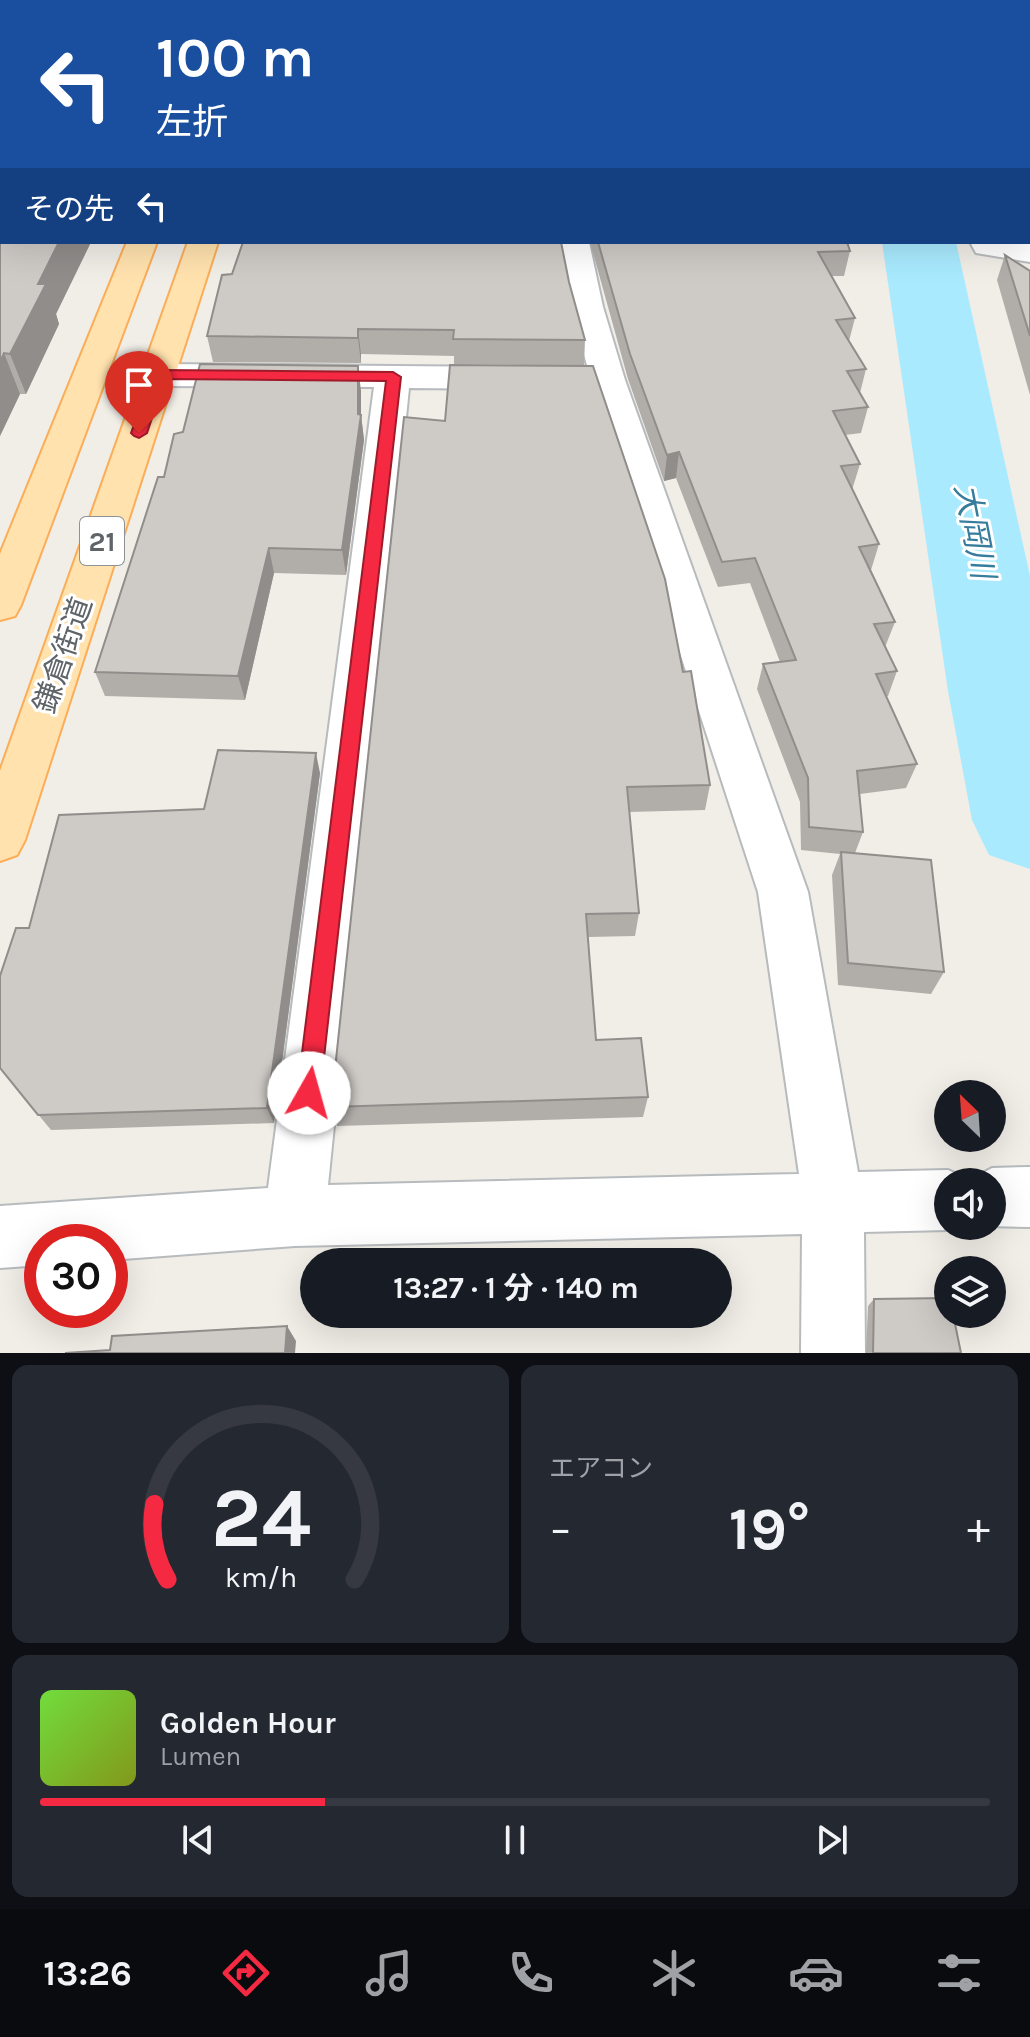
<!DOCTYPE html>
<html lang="ja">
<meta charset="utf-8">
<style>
body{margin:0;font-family:Karla,"Noto Sans JP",sans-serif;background:#242831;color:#f1f3f6;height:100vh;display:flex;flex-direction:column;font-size:30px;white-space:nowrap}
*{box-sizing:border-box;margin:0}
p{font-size:26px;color:#9ea1a6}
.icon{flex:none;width:44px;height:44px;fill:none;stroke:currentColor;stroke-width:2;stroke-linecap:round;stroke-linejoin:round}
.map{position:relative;height:1353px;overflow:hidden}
.side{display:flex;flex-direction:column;gap:12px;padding:12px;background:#0d0f14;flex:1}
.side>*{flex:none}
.guide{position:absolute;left:0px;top:0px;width:1030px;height:244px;box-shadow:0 8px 32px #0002;background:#1a4fa0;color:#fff;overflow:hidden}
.needle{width:52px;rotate:335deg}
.fabs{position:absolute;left:934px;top:1080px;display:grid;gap:16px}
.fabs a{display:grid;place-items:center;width:72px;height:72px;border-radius:50%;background:#171b24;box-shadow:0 8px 32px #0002;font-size:40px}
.speed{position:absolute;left:24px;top:1224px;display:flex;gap:16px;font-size:40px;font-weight:700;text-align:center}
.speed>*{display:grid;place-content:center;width:104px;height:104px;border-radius:50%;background:#171b24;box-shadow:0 8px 32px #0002;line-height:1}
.speed .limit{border:12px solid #d22;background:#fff;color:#111}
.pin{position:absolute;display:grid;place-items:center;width:68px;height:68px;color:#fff;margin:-82px -34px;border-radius:50% 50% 50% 0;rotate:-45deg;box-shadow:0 0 8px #0007}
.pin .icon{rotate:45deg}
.me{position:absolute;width:88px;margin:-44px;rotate:7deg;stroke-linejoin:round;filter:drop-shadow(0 0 6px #0008)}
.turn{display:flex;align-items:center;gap:28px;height:168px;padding:0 24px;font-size:36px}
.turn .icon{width:104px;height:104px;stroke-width:2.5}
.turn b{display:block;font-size:56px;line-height:68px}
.then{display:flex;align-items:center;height:76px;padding:0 24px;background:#0003;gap:16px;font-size:30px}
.big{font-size:60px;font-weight:700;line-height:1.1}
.side .tile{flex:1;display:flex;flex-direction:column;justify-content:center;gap:12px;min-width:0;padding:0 28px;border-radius:16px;background:#242831}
.side .dial{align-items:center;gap:0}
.dial svg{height:208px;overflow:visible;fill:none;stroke:#363941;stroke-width:7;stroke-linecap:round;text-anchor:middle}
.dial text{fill:#f1f3f6;stroke:none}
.song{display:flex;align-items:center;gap:24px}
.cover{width:96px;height:96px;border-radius:12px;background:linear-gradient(135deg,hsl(100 70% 55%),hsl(70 70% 35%))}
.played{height:8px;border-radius:4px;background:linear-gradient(90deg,#f52941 30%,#363941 30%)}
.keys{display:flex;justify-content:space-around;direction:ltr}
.heat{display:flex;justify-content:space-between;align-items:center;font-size:44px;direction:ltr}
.side .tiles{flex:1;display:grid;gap:12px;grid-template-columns:1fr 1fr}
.tile:last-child{grid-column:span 2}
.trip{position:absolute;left:300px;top:1248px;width:432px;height:80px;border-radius:40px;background:#171b24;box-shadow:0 8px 32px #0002;font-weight:700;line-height:80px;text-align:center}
.dock{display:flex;height:128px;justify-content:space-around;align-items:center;background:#090b0e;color:#9ea1a6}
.dock .icon{width:56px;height:56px}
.dock .active{color:#f52941}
.dock b{font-size:36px;color:#f1f3f6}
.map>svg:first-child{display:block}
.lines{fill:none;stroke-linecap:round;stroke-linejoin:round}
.river{fill:#a9eaff;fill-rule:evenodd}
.minor-casing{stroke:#b7bbbe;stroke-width:4}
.major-casing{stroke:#fbad57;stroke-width:4}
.minor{fill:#fff;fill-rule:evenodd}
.major{fill:#ffe2ae;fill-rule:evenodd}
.wall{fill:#b1aeaa}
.shaded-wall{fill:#908d8b}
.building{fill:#cecac6;stroke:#908d8b;stroke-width:2}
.route{fill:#f52941;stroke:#9f1b2a;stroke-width:2}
.labels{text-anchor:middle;stroke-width:6;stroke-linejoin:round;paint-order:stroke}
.shield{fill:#fff;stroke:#8e9295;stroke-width:2}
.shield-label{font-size:28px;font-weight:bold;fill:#5e6468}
.street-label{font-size:30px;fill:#5e6468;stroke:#fff}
.water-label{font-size:32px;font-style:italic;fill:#367c9d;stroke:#fff}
</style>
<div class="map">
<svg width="1030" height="1353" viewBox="0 0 1030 1353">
<rect width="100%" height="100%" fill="#f1ede7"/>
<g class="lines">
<path class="river" d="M468 0H526L527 2H469Z
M882 242H956L1030 576V869L989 855 972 820 948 691Z"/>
<g class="minor-casing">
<path id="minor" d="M559 242H589L603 307 625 380 808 892 858 1172 948 1170 970 1180 992 1168 1030 1167V1227L987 1226H992V1182H948V1226H958L948 1230 864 1232 865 1353H801L802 1234 295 1246 110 1260V1242H42V1265L0 1268V1206L268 1188 374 387 159 386 147 382 142 375 147 368 159 364 510 367 522 371 527 378 522 385 510 389 409 388 328 1185 799 1174 758 892 591 380 571 307Z
M970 242 1030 244V262L976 253Z"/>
</g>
<g class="major-casing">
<path id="major" d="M228 0H252L227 2Z
M272 0H296V2H272Z
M127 242H157L21 605 15 616 0 620V554Z
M188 242H218L25 840 17 855 0 861V771Z"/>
</g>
<use href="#minor" class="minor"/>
<use href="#major" class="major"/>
</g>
<path class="wall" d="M0 0H208L207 2H2V84H0Z
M532 0H1030V224L1028 222V2H533Z
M0 134 2 242H91L56 314 59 324 26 394H20L0 436Z
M590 242H847L850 251 844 276H831L855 318 849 341 866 369 860 393 868 407 861 433 845 435 860 464 852 490 879 544 871 570 895 622 885 647 897 671 888 696H886L917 764 906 788 860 794 863 832 855 853 944 972 931 994 838 985 832 875 840 854 801 850 800 802 757 689 763 664 780 662 750 583 718 587 676 478 664 481 628 379Z
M1005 255 1030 271V395L997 280Z
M232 274 569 282 585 340 584 366 454 364V356L361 354V363L213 362 207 336Z
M361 391V415L364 440 346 575 274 573 245 700 105 696 95 672 164 477Z
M683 672 710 785 705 810 629 812 639 913 635 936 588 937 596 1040 648 1097 643 1117 337 1126 331 1107Z
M320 773 274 1123 51 1130 0 1068 29 928 204 809Z
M874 1299 961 1353H866L868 1306Z"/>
<path class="shaded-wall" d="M186 0H208L207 2H187Z
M59 242H91L56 314 59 324 26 394 10 354 38 284Z
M358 329 361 354V363L358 338Z
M4 353 20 394 0 436V362Z
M358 366 361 391V416V415L364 440 346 575 342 550 358 414Z
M679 452 676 478 664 481 667 455Z
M269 548 274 573 245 700 238 676Z
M316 753 320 773 274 1123 267 1108Z
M287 1326 296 1341 295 1353H285Z"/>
<path class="building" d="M0 0H163L162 2H2V48H0Z
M304 0H451L453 2H304Z
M541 0H1030V192L1028 191V2H542Z
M2 131V242H59L38 284H46L10 354 4 353 0 362V134Z
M243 242H561L569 282 585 340 453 339 454 330 358 329V338L207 336 222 275 232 274Z
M598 242H847L850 251 818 252 855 318 836 320 866 369 847 371 868 407 833 411 860 464 841 466 879 544 859 547 895 622 874 624 897 671 876 674 917 764 857 771 863 832 809 827 808 778 763 664 796 660 755 558 722 562 679 452 667 455 630 354Z
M1005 255 1030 271V336Z
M200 364 358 366V414L361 415 342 550 269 548 238 676 95 672 158 477H164L174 434 183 432Z
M450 365 593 366 665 579 683 672 691 671 710 785 627 787 639 913 586 914 596 1040 641 1038 648 1097 331 1107 404 417 445 421Z
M218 750 316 753 267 1108 38 1115 0 1068V976L16 928H29L59 815 204 809Z
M841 852 931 860 944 972 848 963Z
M948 1298V1314H953L961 1353H873L874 1299Z
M287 1326 285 1353H65L110 1350 112 1336Z"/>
<path class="route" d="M159 370 393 372 401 377 320 1093 317 1101 309 1105 300 1101 297 1093 386 381 165 379 147 433 139 438 134 436 131 433 152 375Z"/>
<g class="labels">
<rect class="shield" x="80" y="517" width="44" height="48" rx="6"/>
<g class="shield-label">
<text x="102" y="551">21</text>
</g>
<g class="street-label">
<text transform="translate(63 655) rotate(-71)" y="10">鎌倉街道</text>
</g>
<g class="water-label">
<text transform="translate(975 531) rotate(79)" y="11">大岡川</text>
</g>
</g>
</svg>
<div class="fabs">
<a><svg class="needle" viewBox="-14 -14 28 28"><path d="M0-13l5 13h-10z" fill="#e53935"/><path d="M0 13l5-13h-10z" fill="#9ea1a6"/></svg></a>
<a><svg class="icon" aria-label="sound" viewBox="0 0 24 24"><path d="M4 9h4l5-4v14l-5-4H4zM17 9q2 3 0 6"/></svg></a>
<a><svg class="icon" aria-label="layers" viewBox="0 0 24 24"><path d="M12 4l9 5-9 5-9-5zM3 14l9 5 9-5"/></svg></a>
</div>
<div class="speed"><div class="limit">30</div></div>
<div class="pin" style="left:139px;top:433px;background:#d93025"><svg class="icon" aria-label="arrive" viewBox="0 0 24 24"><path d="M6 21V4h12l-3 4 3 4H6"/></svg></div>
<svg class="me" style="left:309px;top:1093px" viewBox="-20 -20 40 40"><circle r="19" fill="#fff"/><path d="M0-13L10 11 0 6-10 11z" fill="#f52941"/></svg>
<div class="trip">13:27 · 1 分 · 140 m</div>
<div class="guide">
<div class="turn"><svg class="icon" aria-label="left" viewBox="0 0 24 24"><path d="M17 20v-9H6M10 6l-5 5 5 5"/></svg><div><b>100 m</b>左折</div></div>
<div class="then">その先<svg class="icon" aria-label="left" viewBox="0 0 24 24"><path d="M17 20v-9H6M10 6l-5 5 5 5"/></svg></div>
</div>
</div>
<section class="side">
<div class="tiles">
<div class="tile dial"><svg viewBox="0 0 100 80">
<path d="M14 69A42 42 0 1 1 86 69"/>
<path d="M14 69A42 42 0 0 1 9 40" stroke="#f52941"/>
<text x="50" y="56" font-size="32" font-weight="700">24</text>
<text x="50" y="72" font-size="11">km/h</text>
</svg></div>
<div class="tile"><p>エアコン</p>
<div class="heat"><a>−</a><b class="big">19°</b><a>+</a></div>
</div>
<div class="tile">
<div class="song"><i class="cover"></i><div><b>Golden Hour</b><p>Lumen</p></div></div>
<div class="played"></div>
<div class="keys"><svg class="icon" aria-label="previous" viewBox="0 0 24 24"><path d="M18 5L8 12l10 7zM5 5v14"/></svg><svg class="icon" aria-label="pause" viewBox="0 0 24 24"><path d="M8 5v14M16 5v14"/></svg><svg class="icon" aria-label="next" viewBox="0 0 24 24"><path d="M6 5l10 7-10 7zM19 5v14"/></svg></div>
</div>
</div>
</section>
<nav class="dock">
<b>13:26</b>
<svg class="icon active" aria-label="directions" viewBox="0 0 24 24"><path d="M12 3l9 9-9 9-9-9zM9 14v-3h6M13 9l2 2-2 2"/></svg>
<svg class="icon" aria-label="music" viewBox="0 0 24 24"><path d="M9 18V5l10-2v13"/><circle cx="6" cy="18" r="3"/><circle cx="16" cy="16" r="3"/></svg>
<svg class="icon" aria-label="phone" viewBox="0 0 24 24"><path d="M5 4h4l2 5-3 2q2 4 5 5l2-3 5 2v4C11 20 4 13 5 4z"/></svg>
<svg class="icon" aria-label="climate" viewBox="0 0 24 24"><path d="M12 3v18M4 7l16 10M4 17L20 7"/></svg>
<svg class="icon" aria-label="car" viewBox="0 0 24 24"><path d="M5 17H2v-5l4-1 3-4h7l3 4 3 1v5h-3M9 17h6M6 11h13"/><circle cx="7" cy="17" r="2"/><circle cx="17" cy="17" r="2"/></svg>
<svg class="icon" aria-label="filters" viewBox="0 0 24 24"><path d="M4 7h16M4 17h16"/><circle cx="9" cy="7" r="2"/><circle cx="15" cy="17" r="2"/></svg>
</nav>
